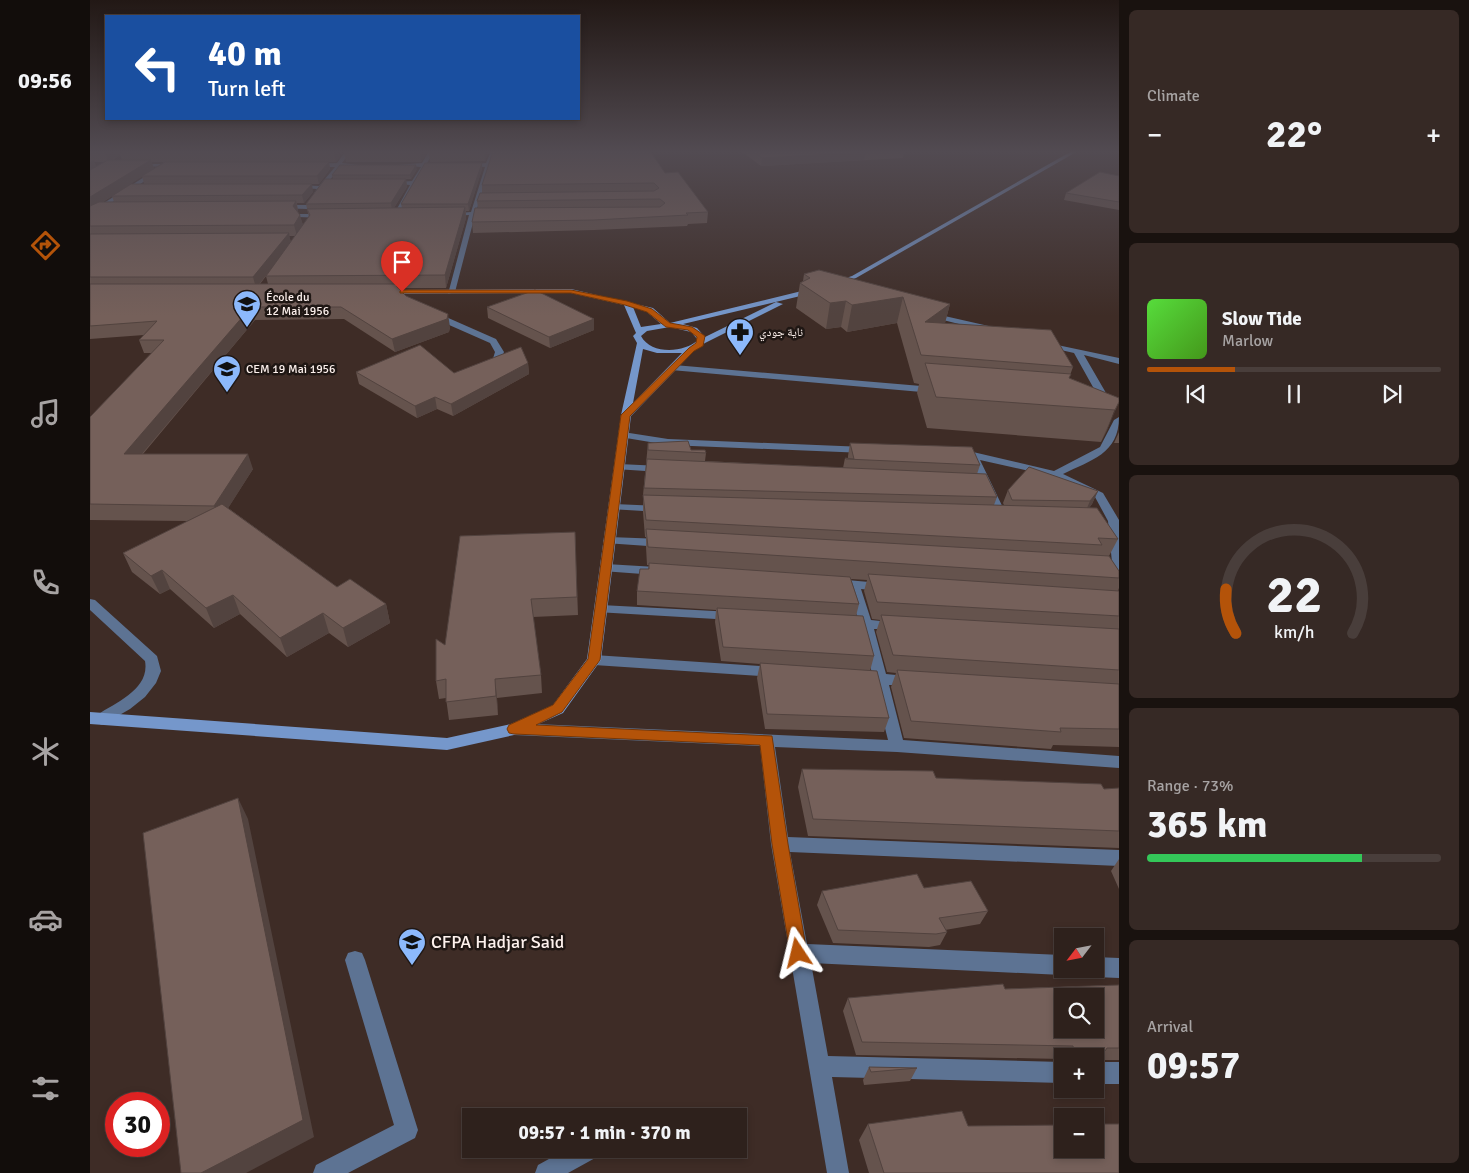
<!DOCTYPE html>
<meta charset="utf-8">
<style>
body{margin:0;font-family:Signika,"Noto Naskh Arabic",sans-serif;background:#362925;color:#f1f3f6;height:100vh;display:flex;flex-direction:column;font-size:19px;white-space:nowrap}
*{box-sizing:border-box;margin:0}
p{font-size:16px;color:#a7a3a3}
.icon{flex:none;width:28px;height:28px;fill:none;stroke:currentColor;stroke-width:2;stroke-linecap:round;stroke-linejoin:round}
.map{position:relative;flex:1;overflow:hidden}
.details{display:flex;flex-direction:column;gap:10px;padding:10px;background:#19120f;width:350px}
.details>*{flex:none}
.top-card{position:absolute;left:15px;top:15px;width:475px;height:105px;border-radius:0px;box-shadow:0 2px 8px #0003,0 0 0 1px #493e3b;background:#1a4fa0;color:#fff;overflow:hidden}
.needle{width:32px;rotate:238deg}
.fabs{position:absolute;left:964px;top:928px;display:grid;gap:10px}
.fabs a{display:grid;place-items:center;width:50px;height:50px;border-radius:0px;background:#2e211c;box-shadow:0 2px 8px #0003,0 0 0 1px #493e3b;font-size:25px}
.speed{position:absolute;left:15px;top:1092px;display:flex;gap:10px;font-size:25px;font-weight:700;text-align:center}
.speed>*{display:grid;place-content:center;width:65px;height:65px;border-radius:50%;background:#2e211c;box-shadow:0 2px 8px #0003,0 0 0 1px #493e3b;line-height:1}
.speed .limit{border:8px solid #d22;background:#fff;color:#111}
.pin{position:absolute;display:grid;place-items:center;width:42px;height:42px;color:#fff;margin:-51px -21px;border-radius:50% 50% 50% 0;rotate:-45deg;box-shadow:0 0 5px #0007}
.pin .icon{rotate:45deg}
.me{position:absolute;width:55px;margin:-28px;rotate:350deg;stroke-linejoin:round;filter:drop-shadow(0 0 4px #0008)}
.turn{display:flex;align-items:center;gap:18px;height:105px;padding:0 20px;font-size:22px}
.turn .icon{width:65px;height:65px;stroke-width:2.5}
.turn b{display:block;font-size:35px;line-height:42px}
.big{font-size:38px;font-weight:800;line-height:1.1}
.details .card{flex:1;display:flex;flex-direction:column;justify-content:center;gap:8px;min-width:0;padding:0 18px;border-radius:8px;background:#362925}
.details .dial{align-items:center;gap:0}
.dial svg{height:130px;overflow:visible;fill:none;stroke:#493e3b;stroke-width:7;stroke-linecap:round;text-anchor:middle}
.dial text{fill:#f1f3f6;stroke:none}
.song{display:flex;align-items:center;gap:15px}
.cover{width:60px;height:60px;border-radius:8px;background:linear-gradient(135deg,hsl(110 70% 55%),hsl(100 70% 35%))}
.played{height:5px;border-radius:2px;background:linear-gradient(90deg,#b45309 30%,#493e3b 30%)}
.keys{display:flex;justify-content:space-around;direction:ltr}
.heat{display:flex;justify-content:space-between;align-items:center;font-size:28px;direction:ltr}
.charge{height:8px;border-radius:4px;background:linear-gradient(90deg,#34c759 73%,#493e3b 0)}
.trip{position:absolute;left:372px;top:1108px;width:285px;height:50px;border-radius:0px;background:#2e211c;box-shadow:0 2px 8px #0003,0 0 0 1px #493e3b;font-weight:800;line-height:50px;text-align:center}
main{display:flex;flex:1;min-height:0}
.menu{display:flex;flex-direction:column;width:90px;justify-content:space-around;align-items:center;background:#120d0b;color:#a7a3a3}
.menu .icon{width:35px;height:35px}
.menu .current{color:#b45309}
.menu b{font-size:22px;color:#f1f3f6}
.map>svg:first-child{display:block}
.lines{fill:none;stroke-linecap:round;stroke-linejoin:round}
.lane{fill:#5d7393;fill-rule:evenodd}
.street{fill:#5d7393;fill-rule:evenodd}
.secondary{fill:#7597cb;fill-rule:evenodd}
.wall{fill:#65534d;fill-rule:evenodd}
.shaded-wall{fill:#52433f}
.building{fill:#75605a;stroke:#52433f;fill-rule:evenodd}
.route{fill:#b45309;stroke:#753606}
.labels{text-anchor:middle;stroke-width:5;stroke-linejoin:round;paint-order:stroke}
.far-poi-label{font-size:12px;fill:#fdf1ed;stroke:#1f1714;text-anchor:start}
.near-poi-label{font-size:18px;fill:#fdf1ed;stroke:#1f1714;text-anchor:start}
</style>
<main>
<nav class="menu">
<b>09:56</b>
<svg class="icon current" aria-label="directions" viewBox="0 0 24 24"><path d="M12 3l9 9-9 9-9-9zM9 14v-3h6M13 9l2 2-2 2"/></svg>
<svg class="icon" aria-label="music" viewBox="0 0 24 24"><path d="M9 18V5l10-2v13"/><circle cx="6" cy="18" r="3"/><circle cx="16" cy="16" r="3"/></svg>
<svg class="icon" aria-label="phone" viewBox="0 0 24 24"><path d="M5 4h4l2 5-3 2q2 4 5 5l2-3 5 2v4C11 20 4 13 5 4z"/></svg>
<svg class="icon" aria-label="climate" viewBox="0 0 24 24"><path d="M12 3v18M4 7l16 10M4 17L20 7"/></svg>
<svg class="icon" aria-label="car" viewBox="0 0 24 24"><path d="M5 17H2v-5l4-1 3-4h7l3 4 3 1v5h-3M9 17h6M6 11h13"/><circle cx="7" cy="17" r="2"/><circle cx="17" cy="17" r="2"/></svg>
<svg class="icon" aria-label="filters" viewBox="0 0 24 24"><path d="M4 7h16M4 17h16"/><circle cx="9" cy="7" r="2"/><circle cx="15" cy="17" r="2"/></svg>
</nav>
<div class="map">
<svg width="1029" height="1173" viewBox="0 0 1029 1173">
<rect width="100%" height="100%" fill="#3e2c26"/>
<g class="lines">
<path class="lane" d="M341 313H347L406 339 414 352 408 367 401 365 405 352 400 343 341 317Z
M584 365 843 387 848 390 843 393 581 370V366Z
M0 599 5 600 67 656 71 671 66 683 55 697 40 709 12 725 7 723 5 719 7 715C27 702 60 689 55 661L0 610Z
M265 951 272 953 275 960 328 1130 325 1138 258 1173H223L226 1165 304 1125 255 960 258 953Z
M477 1149H510L507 1157 478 1173H445L448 1165Z"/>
<path class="street" d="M256 151H261L252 163 269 165 250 167 229 194 224 193 227 189 203 187 206 185 229 186 245 167H223L221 164 247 163Z
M339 151H344L337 163 354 165 336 167 308 215 303 216 320 185 296 183 322 181 331 167 308 165 332 163Z
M401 151H405L386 212 400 211 403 213 385 215 365 292 358 294 379 215 360 216 357 214 381 212 395 167 373 165 396 163Z
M46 164H86L89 166 44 167Z
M65 170 70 171 0 217V212Z
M190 205H217L220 207 217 209 188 208Z
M210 214H235L238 216 235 218 208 217Z
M837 312 903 327 904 329 897 331 837 316Z
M953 342 1029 358V364L994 355 1023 405 1021 407H1015L1013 405 984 353 953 346Z
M1029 417C1029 454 1001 460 973 474L1013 493 1029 520V577L1023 573 1018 521 1005 497 962 476 890 460 918 518 912 521 908 520 879 458 866 456 865 454 870 451 883 452 964 471 1010 447 1024 420Z
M533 432 578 439 775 447 780 450 775 453 578 445 530 437 528 435Z
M529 464 571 466 576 469 571 472 525 469 524 467Z
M524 504 570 506 576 509 570 512 520 509 518 507Z
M519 537 572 539 578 543 572 547 515 543 513 541 515 539Z
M516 564 566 567 572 571 566 575 512 571 510 568Z
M746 579 790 583 796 587 790 591 771 589 781 620 810 623 812 626 810 629H784L796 674 826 677 828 681 826 685H799L813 740 1029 756V768L807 752 685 747 698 837 1029 850V866L700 852 717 944 972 955V969H980L979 972 972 975 721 963 738 1056 972 1062V1083L742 1077 759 1173H737L681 844 670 746 424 735 419 733 416 729 419 725 424 723 798 740 784 684 768 682 766 678 768 674 782 673 770 628 755 626 753 623 755 620 768 619 758 588 742 586 740 583Z
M511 605 643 612 648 613 650 616 648 619 643 620 506 612 505 609 506 606Z
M504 655 686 667 691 668 693 672 691 676 686 677 504 665 499 663 497 660 499 657Z
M1005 957 1029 958V978L1005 977 998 974 996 969H1005Z
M1005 1062H1029V1084H1005Z"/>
<path class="secondary" d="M982 151H988L766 278 745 285 741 283 762 276Z
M724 288 728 290 727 292 593 324 607 328 615 337 686 302 693 304 615 343 605 350 541 416 511 660 473 713 424 735 357 750 0 724V712L357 738 421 724 463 705 497 659 531 415 547 343 543 336 546 333 534 305 481 293 295 294 291 292 295 290 481 289 563 308 580 323ZM543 307 557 312 571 324 551 327ZM580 327 601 332 608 340C594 353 561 355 551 336L557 331ZM553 349 567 353H592L543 403Z"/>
</g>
<path class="wall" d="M0 151H248L250 157 246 162H239L240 169 229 184H54L52 176 13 202H24L22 196 223 192 214 203H207L208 212 213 225 219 218 216 204 316 179 317 187 304 208H312L311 204 392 163V169L379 211H376V218L356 288H307L316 296 360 327 359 332 305 352 254 319 165 320 53 454 163 469 138 508 247 587 296 604 300 623 258 647 239 633 197 657 150 614 124 628 80 589 70 594 42 572 33 553 98 521 0 520V417L62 353H54L49 340 54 335 0 339ZM30 155 32 160H23ZM4 162H14L6 167ZM61 162H74L64 169ZM199 236H205L201 242ZM183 267 176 276 178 284H170Z
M338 151 331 162H256L254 153Z
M399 151 395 161 340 162 339 153Z
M651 151H814L813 158 671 166Z
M327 169 321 179H243L242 175Z
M575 173 618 212 617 223 598 224 597 226 504 230 383 233 382 222 388 208 387 201 392 193V185Z
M1029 176V210L974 200 976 193Z
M714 274 860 304 855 323 983 367 979 378 1029 398 1017 430 1011 442 837 428 827 393 829 384 824 383 807 323 757 332 751 327 736 329 706 308 710 283 713 281Z
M397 307 504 330 460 348 398 318Z
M438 363 439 374 363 416 347 409 327 418 269 384 266 372 364 373Z
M1029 432V443H1024Z
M558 443 616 453 615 461 753 468 755 458H758V456L760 443 890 465 887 474 907 497 904 505H914L913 503 918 490 1008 491 1002 504 999 508 1028 539 1019 556 1029 571V588L1028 591H1029V747L963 745 961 749 814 738 801 687 806 673 797 672 786 632 790 620 782 619 774 591 777 580 761 579 769 604 766 616 784 656 780 671 799 718 794 732 675 729 667 678 670 664 631 661 625 622 626 610 547 605V591L558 569 559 565H557L556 547V537H555L553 512V495Z
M485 532 488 615 443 617 451 675 452 693 407 698 408 715 359 720 356 698 349 699 346 681 355 645Z
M712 769 1014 789 1029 788V848L718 836 708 787Z
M1029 859V889L1021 871Z
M834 888 898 911 890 924 855 930 857 932 850 945 839 947 743 943 727 905 732 891Z
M1029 985V1060H1007L1005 1062V1056H972V1061V1059L766 1055 753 1011 758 998 915 989Z
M779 1067 827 1068 820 1081 774 1085 773 1080Z
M778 1124 878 1126 1029 1173H779L769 1140Z"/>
<path class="shaded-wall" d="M19 151H37L30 153V155L18 162 15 153Z
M246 151H248L250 157 246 162 244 153Z
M331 151H338L331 162 330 153Z
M394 151H399L395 161 394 152Z
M776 152 774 160 671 166 672 158Z
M4 160 7 169 0 174V162Z
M61 160 64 169 0 210V197Z
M239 162 240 169 229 184 227 176Z
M392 163V169L379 211 378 204Z
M326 165 327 169 321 179 320 175Z
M316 179 317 187 302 211 301 203Z
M222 184 223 192 214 203 212 195Z
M206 201 208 211 205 216 203 206Z
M375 207 376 218 356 288 355 275Z
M210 215 213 225 207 236 204 225Z
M199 233 201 244 166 288 163 277Z
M813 297 807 323 757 332 762 305Z
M756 301 751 327 736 329 740 303Z
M860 304 853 330 835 322Z
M161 307 165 320 40 468 34 454Z
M358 314 360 327 359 332 305 352 302 339Z
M504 319V330L460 348 459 337Z
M438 363 439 374 363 416 361 404Z
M345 397 347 409 327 418 325 406Z
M1029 402 1017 430 1011 442 1025 410Z
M158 454 163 469 130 521 124 506Z
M1008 491 1002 504 994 515 1000 501Z
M72 570 80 589 70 594 61 576Z
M143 595 150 614 124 628 116 608Z
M296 604 300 623 258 647 253 628Z
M233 613 239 633 197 657 190 638Z
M405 679 407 698 408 715 406 696Z
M148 798 158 819 224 1137 156 1173H111Z"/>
<path class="building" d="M0 151H19L15 153H0Z
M32 151H246L244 153H30Z
M255 151H331L330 153H254Z
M340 151H394V152L339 153Z
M403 151H560L575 173 588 172 618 212 596 213 598 215 504 220 382 222 385 208 570 207 575 203 570 199 387 201 390 193 564 191 569 188 564 183 392 185Z
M662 151H794L672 158Z
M18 160H61L0 197V170Z
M75 162H239L227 176H52Z
M335 163H392L378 204H311Z
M250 165H326L320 175H242Z
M1010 172 1029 176V202L976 193Z
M235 179H316L301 203 216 204Z
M41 184H222L212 195 22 196Z
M206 201 203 206 210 215 204 225 0 226V206L9 202Z
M375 207 355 275 176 276 220 215 217 209Z
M199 233 163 277H0V234Z
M729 270 860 304 835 322 961 330 983 367 831 355 813 297 762 305 756 301 740 303 710 283 720 278 714 274Z
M0 284H306L307 287 316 296 358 314 357 319 302 339 251 307H161L34 454H158L124 506 0 504V417L74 340H49L67 321 0 326Z
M445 290 504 319 459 337 397 307Z
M330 345 364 373 431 347 438 363 361 404 345 397 325 406 266 372Z
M835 363 981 374 979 378 1029 398V402L1025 410 846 397Z
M598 441 601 450H615L616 453 558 450V443Z
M760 443 882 447 890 465 756 459 755 458 764 459Z
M557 459 896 474 907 497 554 488Z
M939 467 1008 491 1000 501 922 500 918 490Z
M553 495 1007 508 1028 539 1008 538 1012 545 556 520Z
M132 504 247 587 260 579 296 604 253 628 233 613 190 638 143 595 116 608 72 570 61 576 33 553Z
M556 529 1019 556 1029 571V578L558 547Z
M485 532 487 597 441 599 451 675 405 679 406 696 356 702V679L346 681V639L355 645 370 536Z
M559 563 760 577 769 604 547 591 550 569H559Z
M778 574 1029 591V616L787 602Z
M627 608 773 616 784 656 633 647Z
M791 615 1029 629V670L803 655Z
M670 663 787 671 799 718 677 714Z
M807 670 1029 684V729L970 728 971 732 821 721Z
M712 769 843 771 846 778 1011 784 1014 789 1029 788V831L723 819Z
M148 798 213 1120 111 1173H91L53 833Z
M827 874 834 888 881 881 898 911 849 918 857 932 846 934 748 930 732 891Z
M913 984 915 989 1029 985V1048H1017L1015 1051 985 1054 983 1046 772 1042 758 998ZM972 996H1005V1029H972Z
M779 1067 827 1068 781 1072Z
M872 1111 878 1126 972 1125V1149H1005V1124H1029V1173H794L778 1124Z"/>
<linearGradient id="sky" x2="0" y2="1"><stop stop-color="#221815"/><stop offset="0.48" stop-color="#524b52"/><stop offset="1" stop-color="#524b52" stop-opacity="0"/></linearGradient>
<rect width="1029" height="316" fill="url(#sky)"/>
<path class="route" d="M312 290H481L537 301 562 309 580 323 602 327 615 336 613 346 604 351 540 416 510 660 472 712 446 725 682 736 698 844 717 953 714 959 708 961 702 959 700 953 682 844 670 745 424 734 419 733 417 729 419 725 463 705 498 659 531 415 599 348 606 343 607 337 598 330 576 327 557 312 535 305 481 293H310V291Z"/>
<defs>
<g id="school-pin" transform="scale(1.4375)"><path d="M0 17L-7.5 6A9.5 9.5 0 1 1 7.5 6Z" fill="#8cb9fc" stroke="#1f1714"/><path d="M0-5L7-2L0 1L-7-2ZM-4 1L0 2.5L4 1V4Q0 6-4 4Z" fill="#111"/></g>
<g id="pharmacy-pin" transform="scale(1.4375)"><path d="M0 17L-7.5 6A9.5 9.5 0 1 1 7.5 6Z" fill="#8cb9fc" stroke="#1f1714"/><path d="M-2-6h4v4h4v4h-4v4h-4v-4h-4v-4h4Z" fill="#111"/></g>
<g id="university-pin" transform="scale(1.4375)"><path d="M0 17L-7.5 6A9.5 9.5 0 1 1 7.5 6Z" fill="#8cb9fc" stroke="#1f1714"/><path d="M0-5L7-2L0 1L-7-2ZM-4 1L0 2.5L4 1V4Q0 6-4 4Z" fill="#111"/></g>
</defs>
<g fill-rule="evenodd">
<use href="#school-pin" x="157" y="304"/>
<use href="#pharmacy-pin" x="650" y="332"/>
<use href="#school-pin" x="137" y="369"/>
<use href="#university-pin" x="322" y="942"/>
</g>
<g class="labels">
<g class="far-poi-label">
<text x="176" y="301">École du<tspan x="176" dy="14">12 Mai 1956</tspan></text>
<text x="669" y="336">ناية جودي</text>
<text x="156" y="373">CEM 19 Mai 1956</text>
</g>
<g class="near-poi-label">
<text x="341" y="948">CFPA Hadjar Said</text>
</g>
</g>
</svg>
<div class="fabs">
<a><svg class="needle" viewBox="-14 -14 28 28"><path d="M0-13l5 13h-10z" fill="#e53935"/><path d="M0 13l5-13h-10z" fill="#a7a3a3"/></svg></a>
<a><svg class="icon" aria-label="search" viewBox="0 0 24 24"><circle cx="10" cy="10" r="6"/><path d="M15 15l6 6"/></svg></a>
<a>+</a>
<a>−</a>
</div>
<div class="speed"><div class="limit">30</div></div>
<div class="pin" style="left:312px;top:292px;background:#d93025"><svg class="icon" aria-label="arrive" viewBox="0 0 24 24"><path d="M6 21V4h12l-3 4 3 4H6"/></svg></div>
<svg class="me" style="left:708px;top:953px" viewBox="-20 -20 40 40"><path d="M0-17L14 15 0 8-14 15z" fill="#b45309" stroke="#fff" stroke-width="4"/></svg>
<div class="trip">09:57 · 1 min · 370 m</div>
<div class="top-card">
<div class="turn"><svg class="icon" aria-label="left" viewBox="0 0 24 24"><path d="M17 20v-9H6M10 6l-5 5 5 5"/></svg><div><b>40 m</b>Turn left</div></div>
</div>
</div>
<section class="details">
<div class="card"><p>Climate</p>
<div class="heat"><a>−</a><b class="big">22°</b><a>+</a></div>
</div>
<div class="card">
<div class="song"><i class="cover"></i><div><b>Slow Tide</b><p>Marlow</p></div></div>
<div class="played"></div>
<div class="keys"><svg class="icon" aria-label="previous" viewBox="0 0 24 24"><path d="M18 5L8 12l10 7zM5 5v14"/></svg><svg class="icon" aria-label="pause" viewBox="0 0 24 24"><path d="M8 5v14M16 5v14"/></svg><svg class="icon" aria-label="next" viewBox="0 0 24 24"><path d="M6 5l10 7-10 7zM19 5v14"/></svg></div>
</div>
<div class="card dial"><svg viewBox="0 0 100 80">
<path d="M14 69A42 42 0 1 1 86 69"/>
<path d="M14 69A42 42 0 0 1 8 42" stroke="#b45309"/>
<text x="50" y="56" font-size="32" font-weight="700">22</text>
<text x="50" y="72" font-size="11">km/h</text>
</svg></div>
<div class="card"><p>Range · 73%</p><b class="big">365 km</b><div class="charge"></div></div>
<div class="card"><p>Arrival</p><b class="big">09:57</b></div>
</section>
</main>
